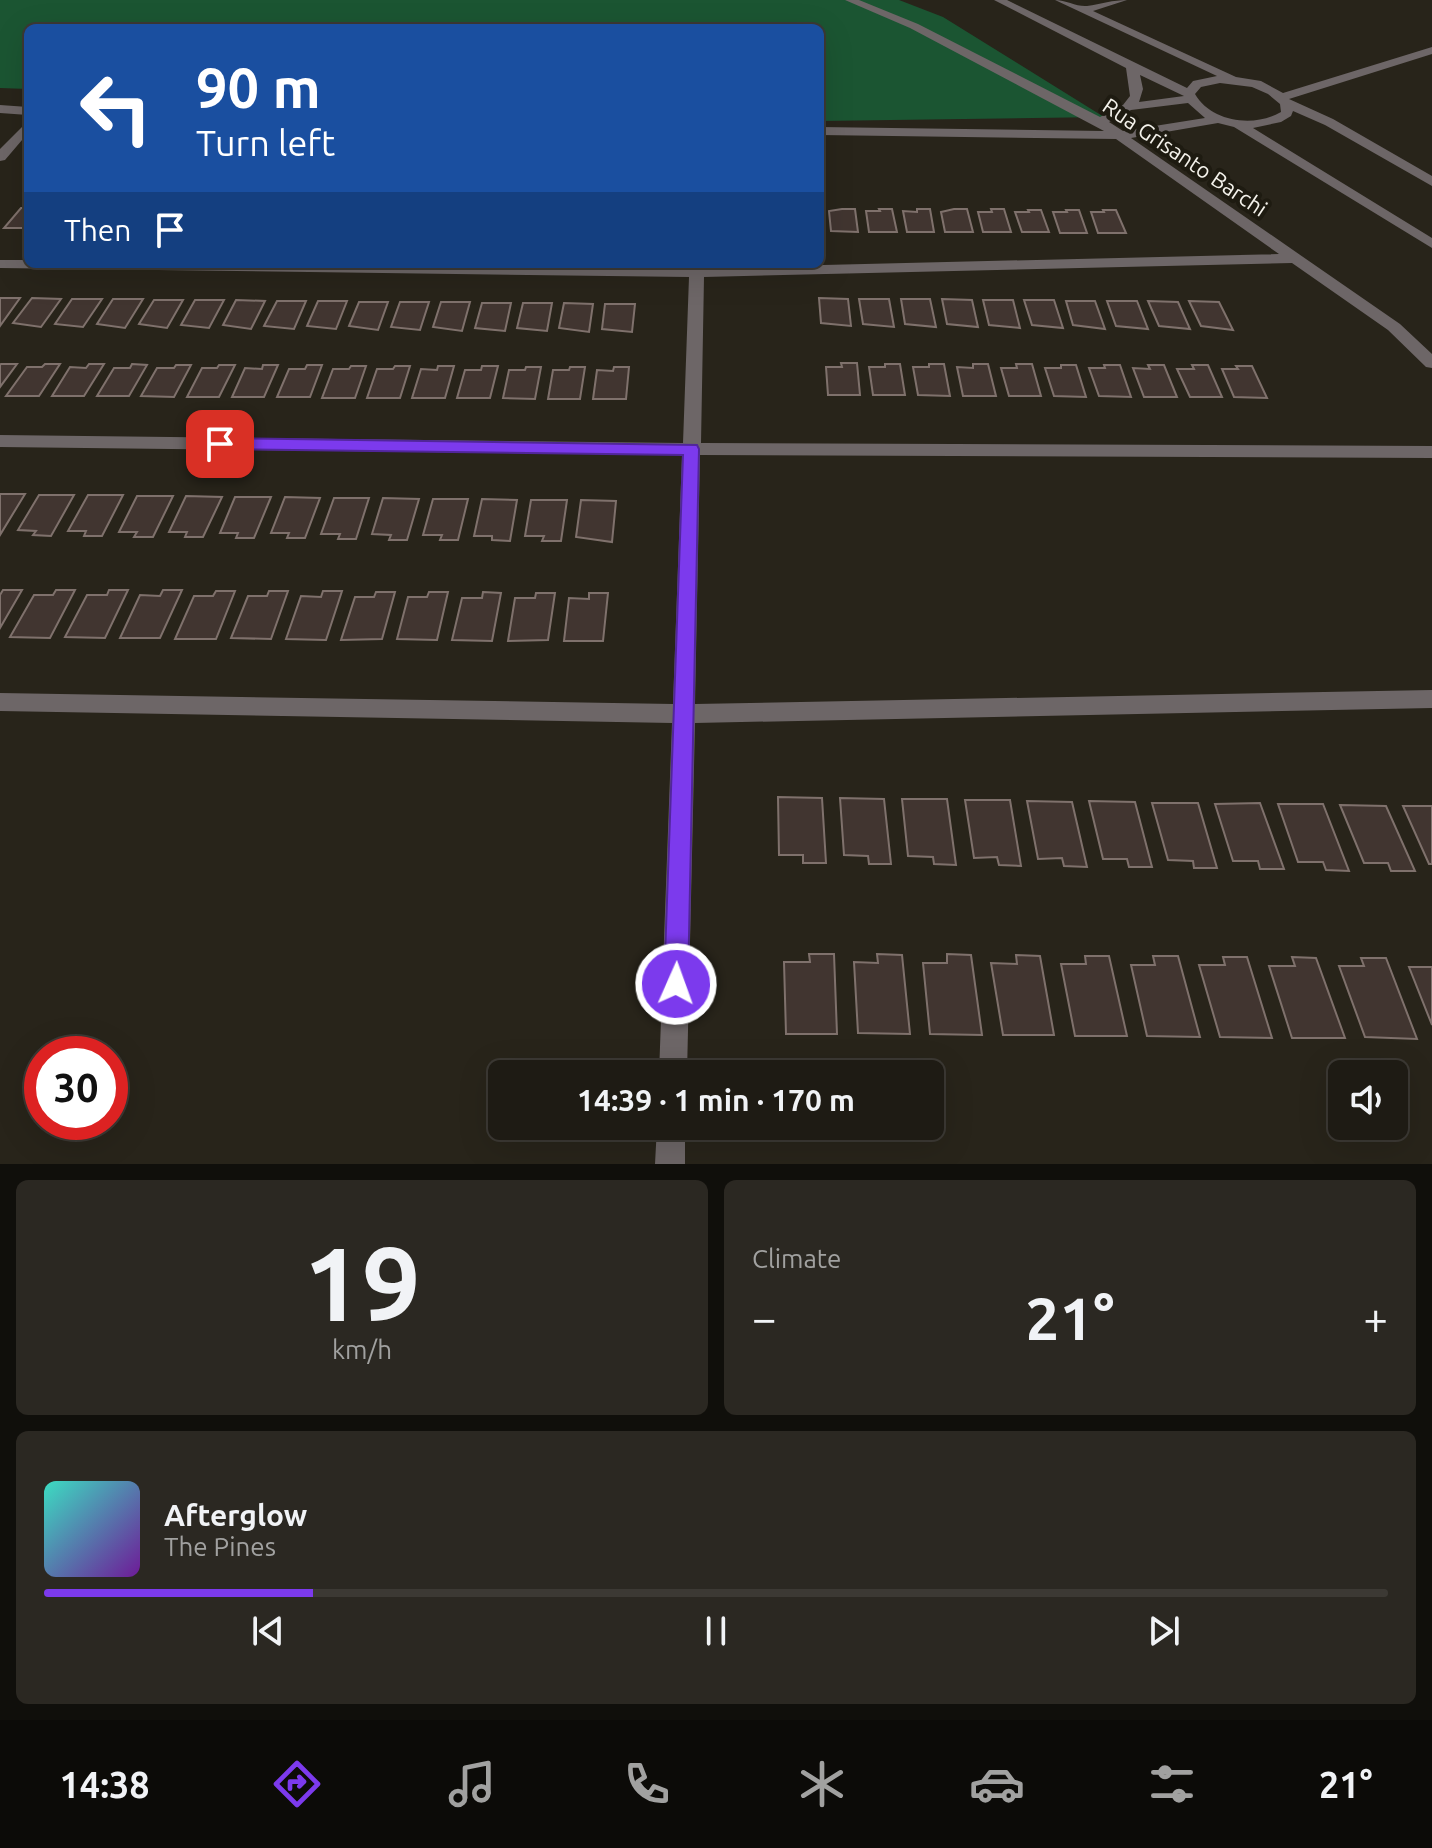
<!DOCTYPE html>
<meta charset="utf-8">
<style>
body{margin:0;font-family:Ubuntu,sans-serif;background:#2b2822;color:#f1f3f6;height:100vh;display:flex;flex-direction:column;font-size:30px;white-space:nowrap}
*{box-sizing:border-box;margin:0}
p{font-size:26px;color:#a1a1a0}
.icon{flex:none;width:44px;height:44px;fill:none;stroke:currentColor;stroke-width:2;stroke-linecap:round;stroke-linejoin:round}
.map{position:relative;height:1164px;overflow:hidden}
.side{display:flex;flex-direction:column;gap:16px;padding:16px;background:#100f0b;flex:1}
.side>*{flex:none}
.top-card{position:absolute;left:24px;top:24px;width:800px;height:244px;border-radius:12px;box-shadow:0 8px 32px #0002,0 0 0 2px #3c3934;background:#1a4fa0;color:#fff;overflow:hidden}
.controls{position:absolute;left:1328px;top:1060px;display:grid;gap:16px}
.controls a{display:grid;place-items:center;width:80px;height:80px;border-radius:12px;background:#1e1b14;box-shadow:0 8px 32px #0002,0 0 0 2px #3c3934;font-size:40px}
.speed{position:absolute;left:24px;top:1036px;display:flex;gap:16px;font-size:40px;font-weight:700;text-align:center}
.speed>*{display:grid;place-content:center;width:104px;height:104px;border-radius:50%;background:#1e1b14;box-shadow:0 8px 32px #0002,0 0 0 2px #3c3934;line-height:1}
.speed .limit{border:12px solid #d22;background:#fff;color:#111}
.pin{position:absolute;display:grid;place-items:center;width:68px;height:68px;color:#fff;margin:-34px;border-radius:16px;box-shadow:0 4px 12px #0006}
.me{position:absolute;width:88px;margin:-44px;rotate:2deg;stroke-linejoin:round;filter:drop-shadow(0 0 6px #0008)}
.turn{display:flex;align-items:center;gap:28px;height:168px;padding:0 40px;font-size:36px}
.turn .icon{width:104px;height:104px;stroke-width:2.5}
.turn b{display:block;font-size:56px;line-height:68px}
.then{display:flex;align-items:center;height:76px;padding:0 40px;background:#0003;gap:16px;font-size:30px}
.big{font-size:60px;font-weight:700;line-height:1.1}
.side .widget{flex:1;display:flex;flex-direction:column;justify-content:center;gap:12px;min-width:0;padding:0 28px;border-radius:12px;background:#2b2822}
.side .dial{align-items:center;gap:0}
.dial b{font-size:104px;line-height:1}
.song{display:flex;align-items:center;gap:24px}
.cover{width:96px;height:96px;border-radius:12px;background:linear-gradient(135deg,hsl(170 70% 55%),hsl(280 70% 35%))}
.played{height:8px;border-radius:4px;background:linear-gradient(90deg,#7c3aed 20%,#3c3934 20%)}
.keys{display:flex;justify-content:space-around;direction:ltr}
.heat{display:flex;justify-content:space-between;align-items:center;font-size:44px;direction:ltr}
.side .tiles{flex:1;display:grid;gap:16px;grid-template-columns:1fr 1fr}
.widget:last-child{grid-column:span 2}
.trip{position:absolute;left:488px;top:1060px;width:456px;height:80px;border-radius:12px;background:#1e1b14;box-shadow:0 8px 32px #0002,0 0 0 2px #3c3934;font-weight:700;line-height:80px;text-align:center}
.menu{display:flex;height:128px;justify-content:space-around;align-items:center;background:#0c0b08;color:#a1a1a0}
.menu .icon{width:56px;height:56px}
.menu .selected{color:#7c3aed}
.menu b{font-size:36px;color:#f1f3f6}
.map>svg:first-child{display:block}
.green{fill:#1b5532}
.building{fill:#413530;stroke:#7f716c;stroke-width:2}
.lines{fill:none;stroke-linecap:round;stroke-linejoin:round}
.minor{fill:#6d6667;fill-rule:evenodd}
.route{fill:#7c3aed;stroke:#51269a;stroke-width:2}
.labels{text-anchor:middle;stroke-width:8;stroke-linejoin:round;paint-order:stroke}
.far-street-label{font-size:22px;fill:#f4f2eb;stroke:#1e1b11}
</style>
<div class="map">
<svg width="1432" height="1164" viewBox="0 0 1432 1164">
<rect width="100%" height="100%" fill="#28241a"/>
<path class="green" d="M0 0H899L943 17 1104 117 820 121V28H28V89L0 88Z"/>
<path class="building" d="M21 208H28V228H4Z
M842 209H855L858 232 831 231 829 211Z
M879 209H892L897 232H869L866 211H880Z
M917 209H930L934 232H907L903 211 917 212Z
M954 209H967L973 232H945L941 212Z
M991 209H1004L1011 232H983L978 212H992Z
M1028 210H1041L1049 232H1022L1015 212H1029Z
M1066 210H1079L1087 233H1060L1053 212H1067Z
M1103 210H1116L1126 233H1098L1091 212H1104Z
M0 298H20L0 326Z
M32 298 61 299 41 327 13 323Z
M819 298 848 299 851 326 821 323Z
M72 299H102L83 327 55 324Z
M113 299H143L125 328 97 324Z
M859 299H889L894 327 863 324Z
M901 299H930L936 327 905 324Z
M942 299 972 300 978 327 947 324Z
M154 300H183L167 328 139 324Z
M195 300H224L209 328 181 325Z
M236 300 265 301 251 329 223 325Z
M983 300H1013L1020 328 989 325Z
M1024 300H1054L1063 328 1032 325Z
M277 301H306L294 329 264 326Z
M318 301H347L336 329 307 326Z
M1066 301H1095L1105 329 1073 325Z
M1107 301H1137L1148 329 1116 326Z
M1148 301 1178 302 1190 329 1159 326Z
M1189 301 1219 302 1233 330 1201 326Z
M359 302H388L378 330 349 326Z
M400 302H429L420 330 391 327Z
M441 302H470L462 331 433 327Z
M482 303H511L505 331 475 328Z
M523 303H552L547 331 517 328Z
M564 303 593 304 589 332 559 328Z
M605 304H635L632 332 602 329Z
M841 363H857L860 395H828L826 367H842Z
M1 364H17L0 387V365Z
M45 364H60L39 396H6L27 367H42Z
M89 364H104L84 396H52L70 367 86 368Z
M132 364 147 365 129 396H97L114 368H130Z
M885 364H900L905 395H873L869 367H885Z
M929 364H944L950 396 918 395 913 367H929Z
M973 364H988L996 396H963L957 367 973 368Z
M1016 364H1032L1041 396H1009L1001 368H1017Z
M176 365H191L174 397 141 396 157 368H174Z
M219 365H235L219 397H187L202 368H217Z
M263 365H278L264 397H232L245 368 262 369Z
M307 365H322L310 397H277L289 369H305Z
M1061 365H1076L1086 397 1054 396 1045 368H1061Z
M1104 365H1120L1131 397 1099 396 1089 368H1105Z
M1148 365H1164L1177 397H1144L1133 368 1150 369Z
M1192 365H1208L1222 397H1190L1177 369H1194Z
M351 366H366L355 398H322L333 369H349Z
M395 366H410L400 398H367L377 369H393Z
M438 366H454L445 398H412L421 369 437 370Z
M482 366H498L490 398H457L465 370H481Z
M1236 366H1252L1267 398 1234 397 1222 369H1238Z
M526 367H541L535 399 503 398 509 370H525Z
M570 367H585L580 399H548L553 370H569Z
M614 367H629L626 399H593L597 370 613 371Z
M0 494H25L0 535Z
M39 495H74L51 536 33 535 36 531 18 530Z
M88 495H123L102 536H84L86 531H68Z
M137 496H173L153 537H134L137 532H119Z
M186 496 222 497 203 537H185L187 532H169Z
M235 497H271L254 538H236L238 533H220Z
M285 497 320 498 305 538H287L289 533H271Z
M334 498H369L356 539H338L340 534H321Z
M383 498 419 499 407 540H389L391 535 372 534Z
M433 499H468L458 540H440L442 535H423Z
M482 499 517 500 510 541 492 540V536H474Z
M531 500H567L561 541H542L544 536H525Z
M581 500 616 501 612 542 576 537Z
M3 590H22L0 628V595Z
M56 590H75L50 638 10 637 34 595H53Z
M109 590H128L105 638 65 637 87 595H107Z
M163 590H182L160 638H120L140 595 160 596Z
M216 591H235L216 639H175L194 596H213Z
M269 591H288L271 639 231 638 248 596H267Z
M323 591H342L326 640 286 639 301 596 321 597Z
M376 592H395L382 639 341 640 355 597H374Z
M429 592H448L437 640 397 639 408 597H427Z
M483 592 501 593 492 641 452 640 462 598H482Z
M536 593H555L548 640 508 641 515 598H535Z
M589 593H608L603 641H564L569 598 589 599Z
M778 797 822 798 826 863H803V855H779Z
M840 798 884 799 891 864H869L868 856 844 855Z
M902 799H947L956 865 934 864 933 857 908 856Z
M965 800H1010L1021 866 999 865 997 857 974 858Z
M1027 801 1072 802 1087 867 1064 866 1062 858 1038 859Z
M1089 801 1135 802 1152 867H1129L1127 859H1103Z
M1152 803H1198L1217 868H1194L1193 861 1168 860Z
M1260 803 1284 869H1260L1258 861H1233L1215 804Z
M1278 804H1323L1349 871 1326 870 1323 862H1298Z
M1340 805 1386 806 1415 871H1391L1388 863H1364Z
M1403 806H1432V864H1429Z
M809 954H834L837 1034H786L784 962H810Z
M877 954 902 955 910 1034 858 1033 854 962 878 963Z
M947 954 971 955 982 1035 930 1034 923 963H947Z
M1016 955 1040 956 1054 1035H1003L991 963 1017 964Z
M1085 956H1109L1127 1036H1075L1061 964H1086Z
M1153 956H1178L1200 1037 1147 1036 1131 965H1155Z
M1223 957H1247L1272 1038 1220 1037 1199 965H1225Z
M1292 957 1316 958 1345 1038H1292L1269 966H1295Z
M1361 958H1386L1417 1039 1365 1037 1339 966H1364Z
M1409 967H1432V1025Z"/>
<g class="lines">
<path class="minor" d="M845 0H859L918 24 1100 117 1123 105 1130 96 1126 68 994 0H1007L1187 88 1193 81 1217 76 1055 0C1066 0 1077 7 1087 6 1101 4 1113 0 1127 0L1093 11 1236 77 1261 81 1283 93 1432 47V54L1289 99 1333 119 1432 176V186L1325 125 1293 111 1291 116 1281 122 1253 128 1432 238V248L1234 127 1218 123 1131 138 1400 324 1432 354V368L1426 367 1388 330 1292 263 704 277 701 443 1432 446V458L700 455 695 704 1432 690V708L695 723 687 1074H659L672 723 0 711V693L673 704 682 455 0 447V435L683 443 689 277 0 268V260H28V264L689 268 690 264H704V268L1279 254 1116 139 820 135V127L1104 131 910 28ZM1140 75 1184 96 1139 102 1143 89ZM1220 83 1252 87 1268 94 1280 104 1281 112C1254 128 1211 122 1195 94L1201 87ZM1188 103 1205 118 1123 131 1109 122 1131 110Z
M0 105 28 107V115L0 113Z
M28 121V133L5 160 0 161V149Z
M657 1126H685V1164H655Z"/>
</g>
<path class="route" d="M220 438 697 445 699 449 688 984 684 993 676 996 667 993 664 984 683 455 220 449 212 444Z"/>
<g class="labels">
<g class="far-street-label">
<text transform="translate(1185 157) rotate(34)" y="8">Rua Grisanto Barchi</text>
</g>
</g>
</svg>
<div class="controls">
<a><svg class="icon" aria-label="sound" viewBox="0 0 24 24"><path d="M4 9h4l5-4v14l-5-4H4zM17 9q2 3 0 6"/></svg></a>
</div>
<div class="speed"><div class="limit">30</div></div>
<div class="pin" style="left:220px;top:444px;background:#d93025"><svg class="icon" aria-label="arrive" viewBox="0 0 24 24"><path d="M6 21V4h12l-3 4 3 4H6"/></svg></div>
<svg class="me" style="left:676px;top:984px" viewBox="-20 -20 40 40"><circle r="17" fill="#7c3aed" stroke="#fff" stroke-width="3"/><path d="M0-11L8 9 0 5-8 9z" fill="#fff"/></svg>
<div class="trip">14:39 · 1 min · 170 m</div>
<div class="top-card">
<div class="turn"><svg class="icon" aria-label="left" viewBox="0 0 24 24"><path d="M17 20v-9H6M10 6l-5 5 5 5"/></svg><div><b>90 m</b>Turn left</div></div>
<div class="then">Then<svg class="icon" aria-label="arrive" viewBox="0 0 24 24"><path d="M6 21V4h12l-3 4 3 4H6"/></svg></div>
</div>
</div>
<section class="side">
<div class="tiles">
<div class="widget dial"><b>19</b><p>km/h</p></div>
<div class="widget"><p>Climate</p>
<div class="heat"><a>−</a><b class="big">21°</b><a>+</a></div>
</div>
<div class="widget">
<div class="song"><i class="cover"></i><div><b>Afterglow</b><p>The Pines</p></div></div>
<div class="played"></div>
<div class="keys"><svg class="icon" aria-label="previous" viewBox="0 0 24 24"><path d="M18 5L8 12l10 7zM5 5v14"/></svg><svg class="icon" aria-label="pause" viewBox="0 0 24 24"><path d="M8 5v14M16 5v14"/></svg><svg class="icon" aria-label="next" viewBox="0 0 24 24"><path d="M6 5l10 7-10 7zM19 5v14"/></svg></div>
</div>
</div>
</section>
<nav class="menu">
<b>14:38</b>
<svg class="icon selected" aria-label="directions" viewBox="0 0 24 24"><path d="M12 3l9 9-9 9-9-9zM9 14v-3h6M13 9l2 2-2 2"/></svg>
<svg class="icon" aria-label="music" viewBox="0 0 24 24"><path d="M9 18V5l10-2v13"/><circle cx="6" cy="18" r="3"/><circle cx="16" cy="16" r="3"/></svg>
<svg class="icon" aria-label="phone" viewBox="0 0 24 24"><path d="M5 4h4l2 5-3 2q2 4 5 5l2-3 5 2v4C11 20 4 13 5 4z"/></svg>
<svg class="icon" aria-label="climate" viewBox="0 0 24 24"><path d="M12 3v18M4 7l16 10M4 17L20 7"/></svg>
<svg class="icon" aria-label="car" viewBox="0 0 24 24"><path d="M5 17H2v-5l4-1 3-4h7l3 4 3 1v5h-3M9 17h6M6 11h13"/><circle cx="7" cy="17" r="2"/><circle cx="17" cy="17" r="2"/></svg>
<svg class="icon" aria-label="filters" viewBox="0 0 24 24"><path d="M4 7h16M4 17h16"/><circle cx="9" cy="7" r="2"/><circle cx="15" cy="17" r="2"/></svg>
<b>21°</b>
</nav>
